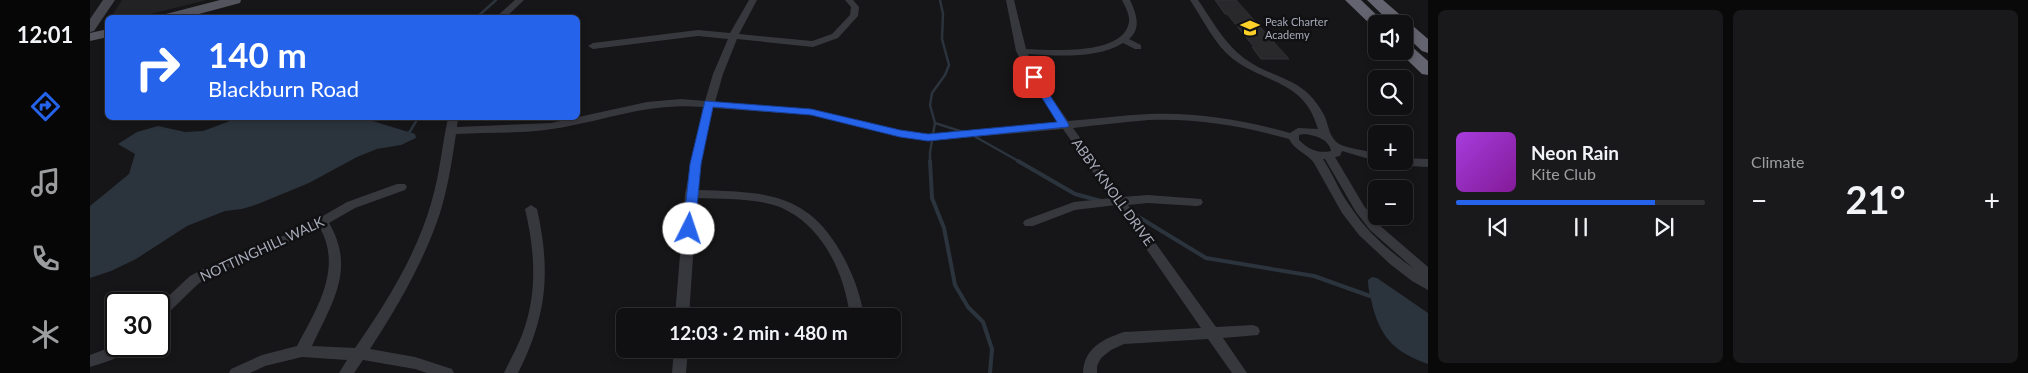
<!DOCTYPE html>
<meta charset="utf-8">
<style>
body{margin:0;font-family:Lato,sans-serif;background:#19191b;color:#f1f3f6;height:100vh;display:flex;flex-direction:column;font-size:19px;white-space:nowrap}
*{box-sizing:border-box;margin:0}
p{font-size:16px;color:#9c9d9f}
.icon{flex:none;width:28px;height:28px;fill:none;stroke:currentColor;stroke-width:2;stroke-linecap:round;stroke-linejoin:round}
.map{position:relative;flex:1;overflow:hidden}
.side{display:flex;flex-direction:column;gap:10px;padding:10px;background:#09090a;width:600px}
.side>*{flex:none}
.banner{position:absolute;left:15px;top:15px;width:475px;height:105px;border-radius:8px;box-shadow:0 2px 8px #0003,0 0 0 1px #303032;background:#2563eb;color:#fff;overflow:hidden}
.buttons{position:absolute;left:1278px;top:15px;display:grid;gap:10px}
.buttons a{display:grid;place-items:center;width:45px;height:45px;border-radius:8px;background:#101012;box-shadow:0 2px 8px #0003,0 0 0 1px #303032;font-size:25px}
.speed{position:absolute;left:15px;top:292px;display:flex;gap:10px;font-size:25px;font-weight:700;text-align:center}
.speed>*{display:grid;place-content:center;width:65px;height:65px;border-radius:50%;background:#101012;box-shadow:0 2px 8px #0003,0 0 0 1px #303032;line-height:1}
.speed .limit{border:2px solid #111;border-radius:8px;background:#fff;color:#111}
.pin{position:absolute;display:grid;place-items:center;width:42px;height:42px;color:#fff;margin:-21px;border-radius:10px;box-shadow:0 2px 8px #0006}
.me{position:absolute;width:55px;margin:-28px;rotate:4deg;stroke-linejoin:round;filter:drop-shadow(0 0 4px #0008)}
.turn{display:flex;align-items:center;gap:18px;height:105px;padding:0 20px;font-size:22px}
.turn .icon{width:65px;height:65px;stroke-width:2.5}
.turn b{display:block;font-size:35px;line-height:42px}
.big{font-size:38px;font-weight:700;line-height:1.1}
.side .widget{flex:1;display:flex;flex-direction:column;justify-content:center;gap:8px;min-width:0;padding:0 18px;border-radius:8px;background:#19191b}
.song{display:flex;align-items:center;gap:15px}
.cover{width:60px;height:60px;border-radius:8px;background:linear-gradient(135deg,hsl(280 70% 55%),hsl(290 70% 35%))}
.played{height:5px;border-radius:2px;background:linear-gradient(90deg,#2563eb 80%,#303032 80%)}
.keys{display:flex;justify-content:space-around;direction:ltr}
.heat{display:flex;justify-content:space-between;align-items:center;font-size:28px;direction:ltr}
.side .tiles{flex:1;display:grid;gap:10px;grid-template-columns:repeat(2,1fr)}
.trip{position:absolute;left:526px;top:308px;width:285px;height:50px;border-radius:8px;background:#101012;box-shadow:0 2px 8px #0003,0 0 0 1px #303032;font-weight:700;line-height:50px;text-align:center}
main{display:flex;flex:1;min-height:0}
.tabs{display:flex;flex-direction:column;width:90px;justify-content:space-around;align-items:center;background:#060607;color:#9c9d9f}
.tabs .icon{width:35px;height:35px}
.tabs .on{color:#2563eb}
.tabs b{font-size:22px;color:#f1f3f6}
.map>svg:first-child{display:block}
.built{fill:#222225}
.water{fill:#2b333d}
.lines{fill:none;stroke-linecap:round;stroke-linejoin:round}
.stream-far1{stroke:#2b333d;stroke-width:2.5}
.stream{stroke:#2b333d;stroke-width:4}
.building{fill:#29292c;stroke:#313034}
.street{fill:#37373e;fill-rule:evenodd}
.secondary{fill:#45464e;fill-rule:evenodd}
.primary{fill:#53545d;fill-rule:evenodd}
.highway{fill:#63646f;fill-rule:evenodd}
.route{fill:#2563eb;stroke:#184099}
.labels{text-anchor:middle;stroke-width:5;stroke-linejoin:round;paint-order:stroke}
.far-poi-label{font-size:11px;fill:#a7abb9;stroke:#111113;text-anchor:start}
.street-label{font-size:14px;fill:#a7abb9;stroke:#111113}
</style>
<main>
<nav class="tabs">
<b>12:01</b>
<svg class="icon on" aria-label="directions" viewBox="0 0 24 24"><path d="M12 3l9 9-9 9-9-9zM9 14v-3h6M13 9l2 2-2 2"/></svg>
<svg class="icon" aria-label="music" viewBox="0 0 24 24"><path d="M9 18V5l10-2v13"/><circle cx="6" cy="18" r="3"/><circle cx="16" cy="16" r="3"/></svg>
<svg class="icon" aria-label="phone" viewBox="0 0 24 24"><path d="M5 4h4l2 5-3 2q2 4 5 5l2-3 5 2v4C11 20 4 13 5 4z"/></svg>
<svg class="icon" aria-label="climate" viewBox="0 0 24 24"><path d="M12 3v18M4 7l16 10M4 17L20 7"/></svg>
</nav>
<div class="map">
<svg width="1338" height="373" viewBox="0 0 1338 373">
<rect width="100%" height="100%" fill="#161618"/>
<path class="built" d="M32 0H117L48 17H21Z"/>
<path class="water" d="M148 118H273L325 134 326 138 311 145 287 149 267 157 219 183 168 204 152 209 135 211 97 226 46 259 21 271 0 278V206L39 174 45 154 28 144 47 132 68 126 95 132 113 131Z
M1282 277 1287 278 1338 313V364C1307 353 1292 340 1283 308 1281 298 1278 290 1278 280Z"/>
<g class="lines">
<path class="stream-far1" d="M386 18 406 0
M845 123 876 133
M314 133H319L328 118
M884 136 930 162
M840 162V152L845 123 840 105 842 93 855 75 859 65 852 39 853 14 850 0"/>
<path class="stream" d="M840 161 842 198 854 228 865 285 878 307 893 322 902 349 900 373
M928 161 985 194 1011 201
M1042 213 1116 258 1224 276 1280 296"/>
</g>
<path class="building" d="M1125 0H1146L1199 59H1171L1162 47H1164L1137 14H1135Z"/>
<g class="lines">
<path class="street" d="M425 0H434L415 18H405Z
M659 0H667L649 34 722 41 742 34 760 15 761 7 755 0H763L769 7 768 16 748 38 723 47 647 39 633 74 625 102 721 109 810 131 838 135 969 122 944 87 926 51 916 0H924L936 49C961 50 1034 56 1039 22 1040 15 1035 6 1032 0H1040C1046 13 1052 28 1039 39L1051 45V49H1045L1033 43C1007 59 968 56 938 54L954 87 978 121C1005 119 1032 115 1059 114 1106 112 1155 120 1200 133L1208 128 1228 129C1214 80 1178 85 1143 59 1124 44 1113 19 1100 0H1108C1124 23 1137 49 1163 64 1179 74 1199 78 1214 90 1223 97 1230 107 1235 117 1239 127 1239 137 1249 144 1256 148 1277 151 1286 153V161L1252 151 1250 156 1245 157 1274 206 1288 224 1338 267V290L1322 281 1300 264 1269 235 1252 213 1224 163C1217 153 1205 151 1199 139 1154 126 1105 118 1059 120 1034 122 1008 125 983 128L1032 197 1058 195 1111 199 1113 202 1111 205 1107 206 1058 203 1038 205 1126 327 1163 325 1168 327 1170 331 1168 335 1133 338 1157 373H1142L1118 339 1034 344 1021 350 1011 358 1007 366V373H993C994 348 1013 339 1034 332L1111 328 1026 205 985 210 943 226H935L933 223 935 220 984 202 1021 198 973 129 838 141 810 137 721 115 623 108 613 153 608 190C670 192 716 191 750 251 762 271 770 293 774 316H760C754 272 732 223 687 206 663 198 633 199 607 198L599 316H585L595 194 613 107C558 102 515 121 462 129 431 134 397 132 366 134 362 161 358 187 350 213 334 261 308 306 280 349L325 357 362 369 364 373H337L325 369 273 360 264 373H249L257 360 212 357 175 366 160 373H139L141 369 172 355 207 346C226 310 253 269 230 228L121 275 108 284 74 317 69 318V305L100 276 113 269 212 228 257 202 307 184H315L317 187 315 190 265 208 239 223C266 269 242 303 222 346L265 348C297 302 327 254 342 200 350 173 352 145 358 118H368L367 127 461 123 557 102 591 99 615 101 623 74 638 39 608 36 503 49 498 46 503 43 608 30 640 33ZM1214 134C1225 135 1239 139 1241 151 1228 154 1218 149 1209 140V135ZM1233 159H1235L1266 212 1280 230 1323 268C1299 251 1276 231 1260 206 1249 191 1243 174 1233 159Z
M1314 158 1338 159V167L1299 165 1294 161H1314Z
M441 205 447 209C461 271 457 316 428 373H414C420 360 427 348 432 335 448 293 445 251 435 209Z
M26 342V346H38C32 359 12 363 0 367V355L16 349Z
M584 349H598L596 373H582Z"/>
<path class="secondary" d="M13 0H25L4 31 0 32V19Z"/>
<path class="primary" d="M130 0H151L150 3 94 18H71L72 15Z
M18 29V37L0 41V33Z"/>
<path class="highway" d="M1255 0H1271L1296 24H1286V28L1283 27Z
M1277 0H1293L1338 39V53L1332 51 1314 34V24H1302Z
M1314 43 1320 45 1338 61V75L1332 74 1308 51H1314Z"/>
</g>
<path class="route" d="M944 74 947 75 979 125 978 127 838 141 810 137 721 115 623 107 611 164 605 229 599 234 593 229 600 164 615 101 721 109 810 130 838 134 967 122 939 77Z"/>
<defs>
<g id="school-bare" transform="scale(1.5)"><path d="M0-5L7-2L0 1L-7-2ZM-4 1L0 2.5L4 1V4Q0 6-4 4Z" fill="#fdd029" stroke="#111113" stroke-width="2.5" paint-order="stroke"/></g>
</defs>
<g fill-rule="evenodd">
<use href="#school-bare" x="1160" y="28"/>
</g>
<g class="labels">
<g class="far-poi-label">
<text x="1175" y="26">Peak Charter<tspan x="1175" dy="13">Academy</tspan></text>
</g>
<g class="street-label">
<text transform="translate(1023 192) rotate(54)" y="5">ABBY KNOLL DRIVE</text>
<text transform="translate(172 249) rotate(-25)" y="5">NOTTINGHILL WALK</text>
</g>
</g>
</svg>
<div class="buttons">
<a><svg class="icon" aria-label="sound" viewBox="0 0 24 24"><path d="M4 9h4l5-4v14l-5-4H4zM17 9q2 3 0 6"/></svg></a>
<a><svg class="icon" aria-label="search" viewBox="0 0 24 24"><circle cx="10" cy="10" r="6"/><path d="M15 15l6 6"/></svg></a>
<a>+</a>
<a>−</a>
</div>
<div class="speed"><div class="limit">30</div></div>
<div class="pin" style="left:944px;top:77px;background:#d93025"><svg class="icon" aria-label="arrive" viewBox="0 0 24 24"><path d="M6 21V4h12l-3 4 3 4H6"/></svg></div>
<svg class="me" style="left:599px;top:229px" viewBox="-20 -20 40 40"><circle r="19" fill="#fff"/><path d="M0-13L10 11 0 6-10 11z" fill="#2563eb"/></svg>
<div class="trip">12:03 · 2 min · 480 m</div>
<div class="banner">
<div class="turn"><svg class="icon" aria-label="right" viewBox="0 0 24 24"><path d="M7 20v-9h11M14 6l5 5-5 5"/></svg><div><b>140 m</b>Blackburn Road</div></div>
</div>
</div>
<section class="side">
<div class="tiles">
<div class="widget">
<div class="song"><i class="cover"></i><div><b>Neon Rain</b><p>Kite Club</p></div></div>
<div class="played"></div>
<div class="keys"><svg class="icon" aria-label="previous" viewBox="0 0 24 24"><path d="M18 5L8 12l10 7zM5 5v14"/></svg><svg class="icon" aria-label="pause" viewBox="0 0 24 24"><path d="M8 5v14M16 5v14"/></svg><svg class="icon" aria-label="next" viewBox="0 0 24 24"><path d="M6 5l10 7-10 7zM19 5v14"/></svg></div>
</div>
<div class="widget"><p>Climate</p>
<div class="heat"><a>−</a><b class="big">21°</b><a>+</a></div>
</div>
</div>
</section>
</main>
